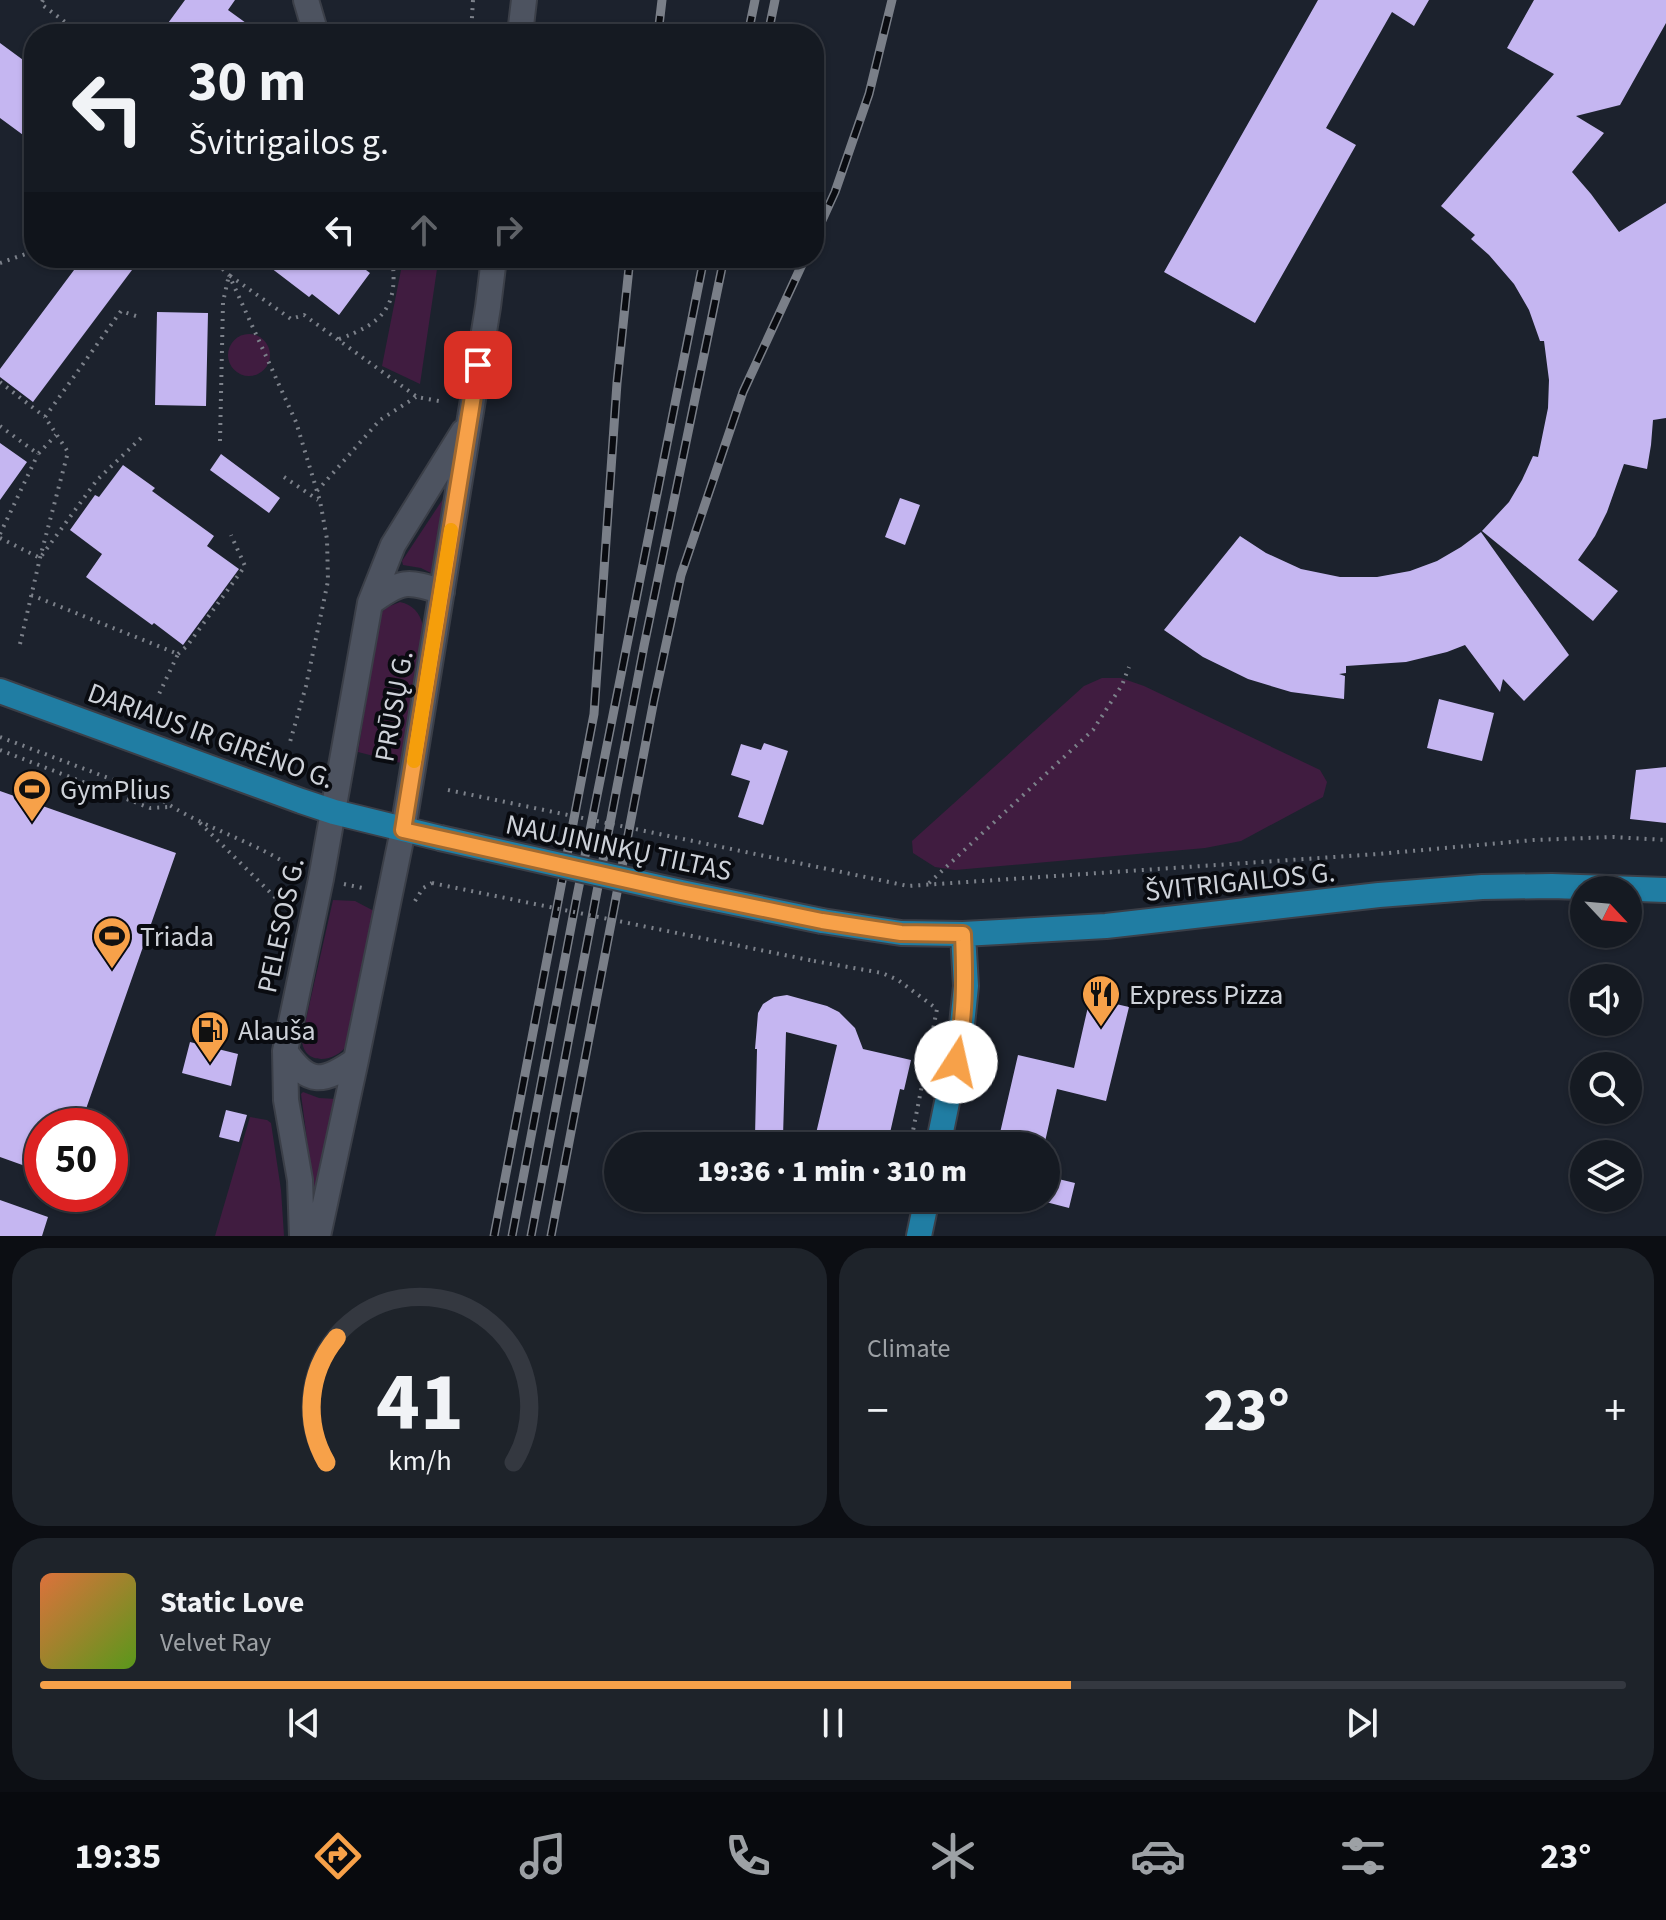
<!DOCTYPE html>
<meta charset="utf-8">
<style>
body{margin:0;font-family:"Source Sans 3",sans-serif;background:#1e232a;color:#f1f3f6;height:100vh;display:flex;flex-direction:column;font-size:30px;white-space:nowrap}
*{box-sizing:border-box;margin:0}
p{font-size:26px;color:#9da1a5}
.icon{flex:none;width:44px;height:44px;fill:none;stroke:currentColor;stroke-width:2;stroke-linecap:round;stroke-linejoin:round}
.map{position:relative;height:1236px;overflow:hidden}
.drawer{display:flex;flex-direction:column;gap:12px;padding:12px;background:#0c0e13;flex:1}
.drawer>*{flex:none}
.top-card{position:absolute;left:24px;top:24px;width:800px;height:244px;border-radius:32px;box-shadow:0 2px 6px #0004,0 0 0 2px #343840;background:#151a22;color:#f1f3f6;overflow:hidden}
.needle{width:52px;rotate:116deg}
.fabs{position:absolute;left:1570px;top:876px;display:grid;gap:16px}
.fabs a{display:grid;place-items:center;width:72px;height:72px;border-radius:50%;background:#151a22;box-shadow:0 2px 6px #0004,0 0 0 2px #343840;font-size:40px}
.speed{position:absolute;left:24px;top:1108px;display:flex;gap:16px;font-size:40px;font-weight:700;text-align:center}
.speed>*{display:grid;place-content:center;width:104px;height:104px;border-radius:50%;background:#151a22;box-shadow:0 2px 6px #0004,0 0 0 2px #343840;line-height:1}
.speed .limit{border:12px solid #d22;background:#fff;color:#111}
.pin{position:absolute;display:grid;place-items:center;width:68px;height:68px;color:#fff;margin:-34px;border-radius:16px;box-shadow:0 4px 12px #0006}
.me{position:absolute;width:88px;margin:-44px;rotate:10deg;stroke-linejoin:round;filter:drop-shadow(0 0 6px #0008)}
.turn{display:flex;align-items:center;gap:28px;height:168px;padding:0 32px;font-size:36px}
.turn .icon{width:104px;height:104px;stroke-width:2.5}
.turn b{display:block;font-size:56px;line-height:68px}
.lanes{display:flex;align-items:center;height:76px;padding:0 32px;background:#0003;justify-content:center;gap:40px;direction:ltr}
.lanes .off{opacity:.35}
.big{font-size:60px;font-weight:800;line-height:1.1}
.drawer .tile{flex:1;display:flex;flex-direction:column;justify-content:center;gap:12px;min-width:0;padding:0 28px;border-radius:32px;background:#1e232a}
.drawer .dial{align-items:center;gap:0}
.dial svg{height:208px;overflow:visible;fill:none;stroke:#343840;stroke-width:7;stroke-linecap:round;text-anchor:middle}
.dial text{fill:#f1f3f6;stroke:none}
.song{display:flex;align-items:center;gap:24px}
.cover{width:96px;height:96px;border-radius:12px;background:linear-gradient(135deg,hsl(20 70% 55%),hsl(90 70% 35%))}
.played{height:8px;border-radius:4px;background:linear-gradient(90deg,#f7a149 65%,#343840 65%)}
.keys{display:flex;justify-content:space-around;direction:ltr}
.heat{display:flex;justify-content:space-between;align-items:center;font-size:44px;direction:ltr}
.drawer .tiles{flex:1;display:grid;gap:12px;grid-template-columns:1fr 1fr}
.tile:last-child{grid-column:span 2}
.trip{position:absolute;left:604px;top:1132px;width:456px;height:80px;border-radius:40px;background:#151a22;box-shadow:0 2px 6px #0004,0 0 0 2px #343840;font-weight:800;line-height:80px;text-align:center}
.menu{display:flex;height:128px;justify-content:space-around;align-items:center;background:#080a0e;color:#9da1a5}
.menu .icon{width:56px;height:56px}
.menu .current{color:#f7a149}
.menu b{font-size:36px;color:#f1f3f6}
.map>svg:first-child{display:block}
.green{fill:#401c40}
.building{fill:#c5b6f1}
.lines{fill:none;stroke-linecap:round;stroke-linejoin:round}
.minor-casing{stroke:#3b3f48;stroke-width:28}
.major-casing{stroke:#3b3f48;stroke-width:28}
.path{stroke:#7c818a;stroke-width:4;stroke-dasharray:2 6;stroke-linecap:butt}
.minor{stroke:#4d5360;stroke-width:24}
.major{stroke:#207da3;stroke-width:24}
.rail-casing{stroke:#7a7f88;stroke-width:9}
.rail{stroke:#090b10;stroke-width:6;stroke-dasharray:18;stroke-linecap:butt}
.major-bridge-casing{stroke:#3b3f48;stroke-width:28;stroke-linecap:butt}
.path-bridge{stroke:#7c818a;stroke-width:4;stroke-dasharray:2 6;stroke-linecap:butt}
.major-bridge{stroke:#207da3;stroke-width:24}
.route-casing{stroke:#a1692f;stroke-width:20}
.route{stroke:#f7a149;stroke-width:14}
.slow{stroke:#f59e0b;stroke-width:14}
.labels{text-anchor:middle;stroke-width:8;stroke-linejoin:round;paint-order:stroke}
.street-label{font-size:28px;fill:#ced2d9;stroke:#090b10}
.poi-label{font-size:28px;fill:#ced2d9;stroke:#090b10;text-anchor:start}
</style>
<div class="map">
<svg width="1666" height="1236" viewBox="0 0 1666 1236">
<rect width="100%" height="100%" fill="#1c222d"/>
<path class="green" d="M437 269 420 384 382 366 401 270Z
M228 355a21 21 0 1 1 42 0a21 21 0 1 1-42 0Z
M443 499 432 572 431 573 421 568 403 565 402 561Z
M400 602C413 605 419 612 423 625L401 763 358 752 380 615 385 608Z
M1102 678H1121L1144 686 1320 770 1327 782 1323 797 1241 841 1205 848 955 870 935 867 913 853 912 841 1084 686Z
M333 900 355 901 374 911 348 1044C335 1064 301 1066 302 1037Z
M303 1092 319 1098 336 1099 316 1195 314 1194 301 1094Z
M250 1117 267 1120 271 1123 281 1190 284 1236H215Z"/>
<path class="building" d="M185 0H235L228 10 261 34H160Z
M1318 0H1429L1414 26 1392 12 1326 128 1356 145 1255 323 1164 272Z
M1534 0H1666V23L1620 105 1576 116 1604 133 1572 172 1591 194 1619 232 1666 203V418L1653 420 1651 445 1647 469 1624 464 1607 512 1595 536 1578 560 1618 591 1593 621 1482 531 1509 502 1522 480 1533 456 1538 457 1548 408 1549 380 1544 341H1540L1529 310 1514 284 1489 255 1471 239 1475 235 1441 206 1554 74 1507 48Z
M0 43 34 68V143L0 118Z
M83 258H141L33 402 0 377V369Z
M258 258H350L370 273 339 315 312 294 309 297Z
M157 312 208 313 206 406 155 405Z
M0 443 27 462 0 500Z
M221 454 280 498 269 513 210 470Z
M123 465 155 488 152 491 214 536 207 546 239 569 183 645 154 623 152 625 86 577 102 554 70 530 95 495 99 497Z
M900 498 920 505 905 545 885 537Z
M1481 532 1569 655 1524 701 1503 679 1500 692 1465 645 1447 652 1406 662 1346 666V673L1339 674 1345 676 1344 699 1291 692 1248 679 1203 657 1164 630 1240 536 1266 553 1301 569 1340 577H1377L1410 571 1437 561 1461 547Z
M1439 699 1494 713 1482 761 1427 748Z
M764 743 788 751 763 825 738 817 750 781 731 775 741 744 761 750Z
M1666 767V823L1630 819 1636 770Z
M0 791 176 853 80 1126H42V1172L0 1157Z
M787 995 827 1006 839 1012 855 1028 863 1049 911 1060 904 1090 900 1089 887 1146H813L837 1045 786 1032 783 1137 755 1136 757 1049H755L758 1013 763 1004 774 997Z
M1090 998 1129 1007 1106 1101 1057 1089 1044 1146H997L1018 1055 1074 1068Z
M190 1042 238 1054 231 1086 182 1073Z
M226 1110 247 1115 239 1142 219 1137Z
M1046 1176 1075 1183 1069 1208 1046 1202Z
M0 1200 48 1217 42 1236H0Z"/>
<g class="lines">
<g class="minor-casing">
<path id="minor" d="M306 0 316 34
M520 34 524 0
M370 603C401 580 407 580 442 592
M285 1051C309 1086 323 1083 356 1060
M302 1236 300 1180 286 1100 285 1051 321 879 370 603 393 545 463 432
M318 1236 356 1060 403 830 488 307 494 258"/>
</g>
<g class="major-casing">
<path id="major" d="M0 691 301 801 334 812 440 838
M822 921 901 933 963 934 1106 926 1379 895 1482 887 1552 886 1666 890
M938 1146 961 1034 966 986 963 934
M919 1236 927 1198"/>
</g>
<path class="path" d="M43 0 41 4 81 34
M471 34 473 0
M211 258 229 275 296 422 320 501 327 539 328 581 306 686 290 742
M0 263 34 251
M339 339C383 323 399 307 392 258
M0 382 45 417
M0 426 38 454 56 435
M220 441 223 302 229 275 291 319 304 315 417 397 444 402
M284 477 318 500
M317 491 380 420 416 397
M0 534 38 454
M0 538 40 558 97 480 142 437
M31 595 178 654 159 694
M20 644 40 558 68 452 45 417 121 311 136 316
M178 654 187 646 245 566 231 535
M0 737 156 796C200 828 254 840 298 871
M0 750 150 808 169 807
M200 823 290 912
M832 870 908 886 1378 854 1534 840 1613 837 1666 840
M929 883 1093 730 1122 685 1129 667
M344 884 367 889
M415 901 423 888 432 883
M814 961 882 973 898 980 937 1009 910 1146"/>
<use href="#minor" class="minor"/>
<use href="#major" class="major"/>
<g class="rail-casing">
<path id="rail" d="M658 34 662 0
M748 34 755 0
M768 34 775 0
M814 238 835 192 869 94 892 0
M494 1236 594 714 617 383 630 258
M512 1236 576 901 704 258
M531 1236 644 646 724 258
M551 1236 654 700 681 575 743 392 805 258"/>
</g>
<use href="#rail" class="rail"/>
<g class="major-bridge-casing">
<path id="major-bridge" d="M440 838 681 892 822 921"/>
</g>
<path class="path-bridge" d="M448 790 832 870
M432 883 814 961"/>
<use href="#major-bridge" class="major-bridge"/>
</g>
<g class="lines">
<g class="route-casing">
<path id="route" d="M478 365 403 830 681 892 822 921 901 933 963 934C965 981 965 1016 956 1062"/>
</g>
<use href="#route" class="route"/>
<path class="slow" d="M414 761 451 530"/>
</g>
<defs>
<g id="stadium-pin" transform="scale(2)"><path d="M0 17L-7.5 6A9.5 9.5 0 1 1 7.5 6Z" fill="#f7a149" stroke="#090b10"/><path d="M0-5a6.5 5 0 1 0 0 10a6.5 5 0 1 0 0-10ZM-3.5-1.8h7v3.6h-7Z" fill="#111"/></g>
<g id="restaurant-pin" transform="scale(2)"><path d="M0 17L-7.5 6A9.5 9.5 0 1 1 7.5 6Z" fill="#f7a149" stroke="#090b10"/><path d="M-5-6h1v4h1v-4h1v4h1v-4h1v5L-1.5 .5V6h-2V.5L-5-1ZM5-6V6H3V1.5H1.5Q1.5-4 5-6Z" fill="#111"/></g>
<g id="fuel-pin" transform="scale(2)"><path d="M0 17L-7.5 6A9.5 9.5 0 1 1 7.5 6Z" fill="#f7a149" stroke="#090b10"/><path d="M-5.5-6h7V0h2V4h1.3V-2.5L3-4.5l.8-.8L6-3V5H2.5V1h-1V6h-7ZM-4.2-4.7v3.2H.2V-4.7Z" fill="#111"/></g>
</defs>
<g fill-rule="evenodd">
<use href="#stadium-pin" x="32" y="789"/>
<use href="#stadium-pin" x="112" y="936"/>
<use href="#restaurant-pin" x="1101" y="994"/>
<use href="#fuel-pin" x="210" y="1030"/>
</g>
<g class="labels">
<g class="street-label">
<text transform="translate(393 706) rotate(-80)" y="10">PRŪSŲ G.</text>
<text transform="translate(211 735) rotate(20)" y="10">DARIAUS IR GIRĖNO G.</text>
<text transform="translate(619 847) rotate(12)" y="10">NAUJININKŲ TILTAS</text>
<text transform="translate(1240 881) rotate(-6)" y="10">ŠVITRIGAILOS G.</text>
<text transform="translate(280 925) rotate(-78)" y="10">PELESOS G.</text>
</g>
<g class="poi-label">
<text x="60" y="799">GymPlius</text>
<text x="140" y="946">Triada</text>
<text x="1129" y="1004">Express Pizza</text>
<text x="238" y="1040">Alauša</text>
</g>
</g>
</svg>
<div class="fabs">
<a><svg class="needle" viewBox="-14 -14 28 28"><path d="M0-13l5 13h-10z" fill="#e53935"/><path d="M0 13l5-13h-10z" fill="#9da1a5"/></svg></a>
<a><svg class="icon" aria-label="sound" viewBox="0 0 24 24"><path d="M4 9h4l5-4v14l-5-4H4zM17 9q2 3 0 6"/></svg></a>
<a><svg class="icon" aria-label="search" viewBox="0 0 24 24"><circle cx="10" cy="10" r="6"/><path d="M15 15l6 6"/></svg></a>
<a><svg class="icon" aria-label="layers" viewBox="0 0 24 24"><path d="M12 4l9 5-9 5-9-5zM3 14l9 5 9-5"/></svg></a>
</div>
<div class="speed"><div class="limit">50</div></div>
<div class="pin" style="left:478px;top:365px;background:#d93025"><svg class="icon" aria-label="arrive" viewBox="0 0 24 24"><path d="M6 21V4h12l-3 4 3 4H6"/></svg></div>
<svg class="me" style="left:956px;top:1062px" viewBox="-20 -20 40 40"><circle r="19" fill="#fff"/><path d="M0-13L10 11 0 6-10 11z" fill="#f7a149"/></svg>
<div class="trip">19:36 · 1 min · 310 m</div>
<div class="top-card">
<div class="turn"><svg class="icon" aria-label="left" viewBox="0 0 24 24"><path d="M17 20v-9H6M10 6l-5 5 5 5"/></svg><div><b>30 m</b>Švitrigailos g.</div></div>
<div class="lanes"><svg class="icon" aria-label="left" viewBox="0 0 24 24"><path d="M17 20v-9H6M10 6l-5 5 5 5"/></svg><svg class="icon off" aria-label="ahead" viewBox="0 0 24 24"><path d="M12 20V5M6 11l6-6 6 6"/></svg><svg class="icon off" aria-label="right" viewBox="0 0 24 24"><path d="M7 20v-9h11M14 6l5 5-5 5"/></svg></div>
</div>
</div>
<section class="drawer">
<div class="tiles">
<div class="tile dial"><svg viewBox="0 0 100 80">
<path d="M14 69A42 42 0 1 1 86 69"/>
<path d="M14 69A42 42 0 0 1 18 21" stroke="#f7a149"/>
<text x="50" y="56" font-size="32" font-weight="700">41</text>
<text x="50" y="72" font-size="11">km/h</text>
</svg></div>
<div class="tile"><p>Climate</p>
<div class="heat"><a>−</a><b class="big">23°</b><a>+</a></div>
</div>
<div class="tile">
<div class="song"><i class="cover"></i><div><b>Static Love</b><p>Velvet Ray</p></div></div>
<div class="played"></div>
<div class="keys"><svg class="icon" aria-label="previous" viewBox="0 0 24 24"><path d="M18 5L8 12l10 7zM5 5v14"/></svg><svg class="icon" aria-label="pause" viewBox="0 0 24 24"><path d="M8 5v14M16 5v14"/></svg><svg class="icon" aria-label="next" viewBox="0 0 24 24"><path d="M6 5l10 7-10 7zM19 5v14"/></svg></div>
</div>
</div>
</section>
<nav class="menu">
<b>19:35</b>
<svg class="icon current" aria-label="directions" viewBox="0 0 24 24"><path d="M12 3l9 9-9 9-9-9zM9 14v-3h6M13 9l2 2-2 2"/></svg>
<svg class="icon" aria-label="music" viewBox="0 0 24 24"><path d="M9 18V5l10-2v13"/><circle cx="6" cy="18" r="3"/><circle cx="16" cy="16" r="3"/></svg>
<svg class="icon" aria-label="phone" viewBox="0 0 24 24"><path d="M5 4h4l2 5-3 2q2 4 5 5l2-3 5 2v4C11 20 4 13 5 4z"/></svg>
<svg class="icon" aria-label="climate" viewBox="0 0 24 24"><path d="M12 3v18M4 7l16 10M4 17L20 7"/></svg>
<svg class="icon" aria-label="car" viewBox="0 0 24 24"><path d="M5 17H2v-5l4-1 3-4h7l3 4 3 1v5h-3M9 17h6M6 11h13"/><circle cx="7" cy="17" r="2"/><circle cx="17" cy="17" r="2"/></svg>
<svg class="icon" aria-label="filters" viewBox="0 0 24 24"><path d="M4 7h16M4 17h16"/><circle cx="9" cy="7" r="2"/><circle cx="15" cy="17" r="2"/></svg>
<b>23°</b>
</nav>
